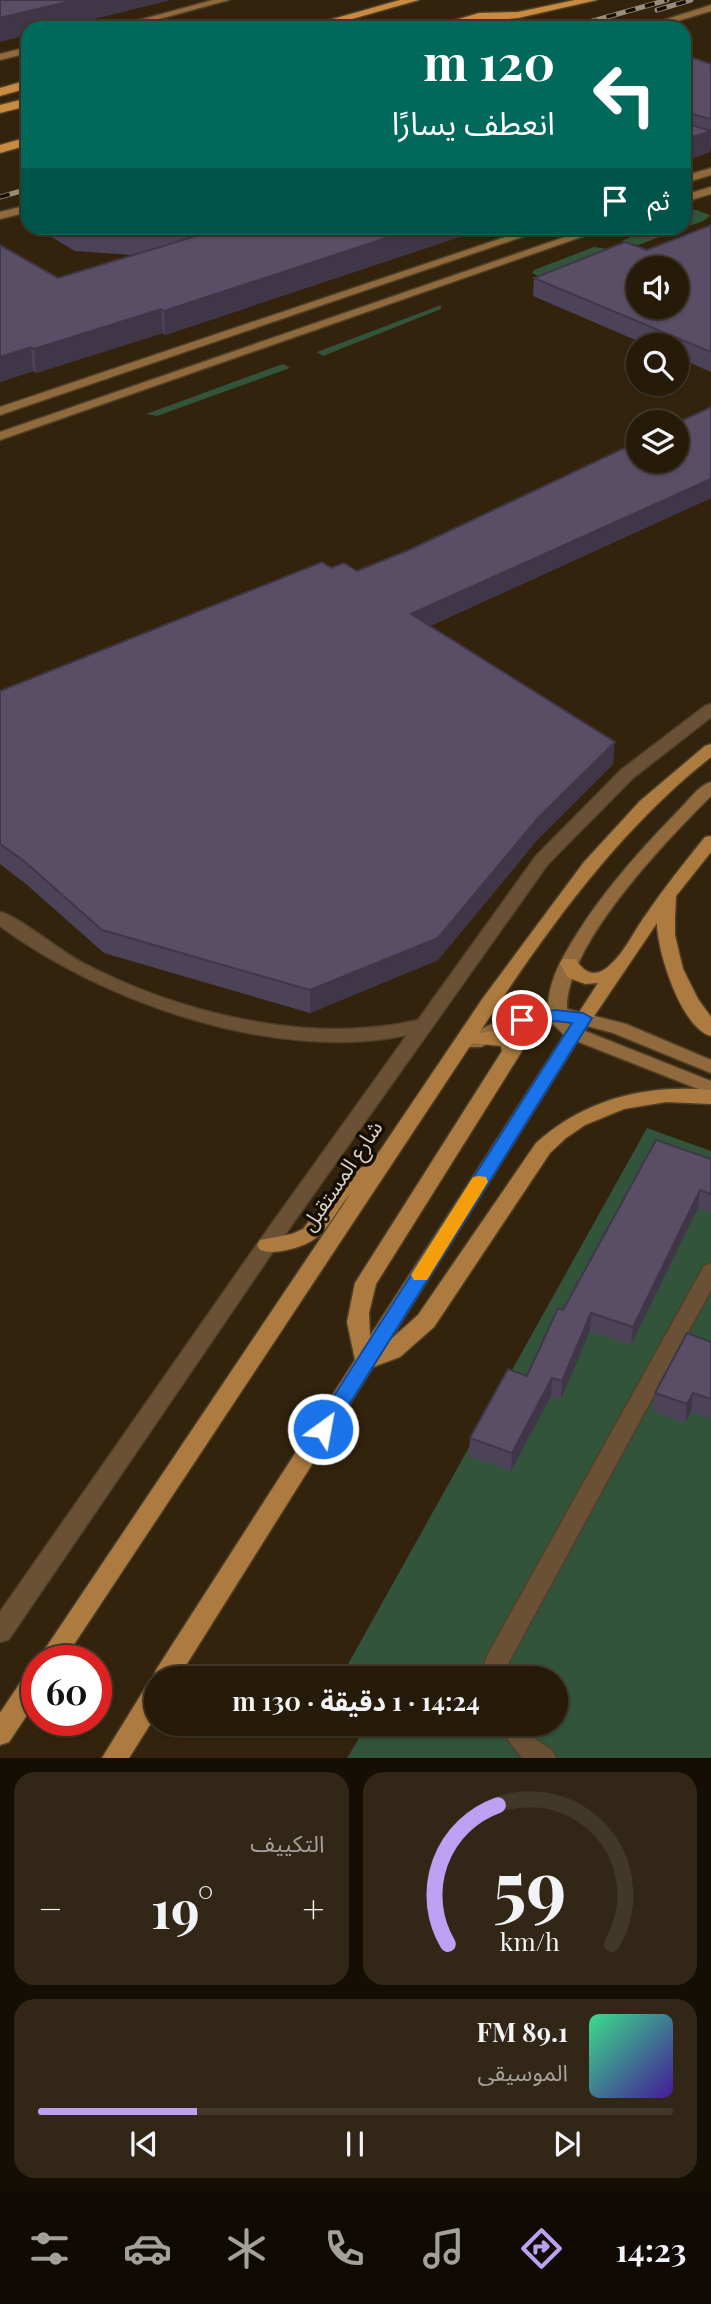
<!DOCTYPE html>
<html lang="ar">
<meta charset="utf-8">
<style>
body{margin:0;font-family:"Playfair Display","Noto Sans Arabic",serif;background:#322717;color:#f1f3f6;direction:rtl;height:100vh;display:flex;flex-direction:column;font-size:26px;white-space:nowrap}
*{box-sizing:border-box;margin:0}
p{font-size:23px;color:#a4a19c}
.icon{flex:none;width:38px;height:38px;fill:none;stroke:currentColor;stroke-width:2;stroke-linecap:round;stroke-linejoin:round}
.map{position:relative;height:1758px;overflow:hidden;direction:ltr}
.details{display:flex;flex-direction:column;gap:14px;padding:14px;background:#150e05;flex:1}
.details>*{flex:none}
.hud{position:absolute;left:21px;top:21px;width:670px;height:214px;border-radius:21px;box-shadow:0 2px 5px #0004,0 0 0 2px #42382a;direction:rtl;background:#00695c;color:#fff;overflow:hidden}
.buttons{position:absolute;left:626px;top:256px;display:grid;gap:14px}
.buttons a{display:grid;place-items:center;width:63px;height:63px;border-radius:50%;background:#261a09;box-shadow:0 2px 5px #0004,0 0 0 2px #42382a;font-size:35px}
.speed{position:absolute;left:21px;top:1645px;display:flex;gap:14px;font-size:35px;font-weight:700;text-align:center}
.speed>*{display:grid;place-content:center;width:91px;height:91px;border-radius:50%;background:#261a09;box-shadow:0 2px 5px #0004,0 0 0 2px #42382a;line-height:1}
.speed .limit{border:10px solid #d22;background:#fff;color:#111}
.pin{position:absolute;display:grid;place-items:center;width:60px;height:60px;color:#fff;margin:-30px;border:4px solid #fff;border-radius:50%;box-shadow:0 2px 7px #0007}
.me{position:absolute;width:77px;margin:-38px;rotate:32deg;stroke-linejoin:round;filter:drop-shadow(0 0 5px #0008)}
.turn{display:flex;align-items:center;gap:24px;height:147px;padding:0 21px;font-size:32px}
.turn .icon{width:91px;height:91px;stroke-width:2.5}
.turn b{display:block;font-size:49px;line-height:60px}
.then{display:flex;align-items:center;height:66px;padding:0 21px;background:#0003;gap:14px;font-size:26px}
.big{font-size:52px;font-weight:700;line-height:1.1}
.details .card{flex:1;display:flex;flex-direction:column;justify-content:center;gap:10px;min-width:0;padding:0 24px;border-radius:21px;background:#322717}
.details .dial{align-items:center;gap:0}
.dial svg{height:182px;overflow:visible;fill:none;stroke:#42382a;stroke-width:7;stroke-linecap:round;text-anchor:middle}
.dial text{fill:#f1f3f6;stroke:none}
.song{display:flex;align-items:center;gap:21px}
.cover{width:84px;height:84px;border-radius:10px;background:linear-gradient(135deg,hsl(150 70% 55%),hsl(260 70% 35%))}
.played{height:7px;border-radius:4px;background:linear-gradient(90deg,#bca0f2 25%,#42382a 25%)}
.keys{display:flex;justify-content:space-around;direction:ltr}
.heat{display:flex;justify-content:space-between;align-items:center;font-size:38px;direction:ltr}
.details .tiles{flex:1;display:grid;gap:14px;grid-template-columns:1fr 1fr}
.card:last-child{grid-column:span 2}
.trip{position:absolute;left:144px;top:1666px;width:424px;height:70px;border-radius:35px;background:#261a09;box-shadow:0 2px 5px #0004,0 0 0 2px #42382a;font-weight:700;line-height:70px;text-align:center;direction:rtl}
.tabs{display:flex;height:112px;justify-content:space-around;align-items:center;background:#0f0a04;color:#a4a19c}
.tabs .icon{width:49px;height:49px}
.tabs .on{color:#bca0f2}
.tabs b{font-size:32px;color:#f1f3f6}
.map>svg:first-child{display:block}
.green{fill:#32543b}
.lines{fill:none;stroke-linecap:round;stroke-linejoin:round}
.street-casing{stroke:#4e3f29;stroke-width:3}
.secondary-casing{stroke:#4e3f29;stroke-width:3}
.primary-casing{stroke:#4e3f29;stroke-width:3}
.highway-casing{stroke:#4e3f29;stroke-width:3}
.street{fill:#6a5136;fill-rule:evenodd}
.secondary{fill:#90693c;fill-rule:evenodd}
.primary{fill:#ad7b3f;fill-rule:evenodd}
.highway{fill:#c88b40;fill-rule:evenodd}
.rail-casing{stroke:#998c7b;stroke-width:5}
.rail{stroke:#150e05;stroke-width:3.5;stroke-dasharray:10;stroke-linecap:butt}
.wall{fill:#4d4359}
.shaded-wall{fill:#3f3748}
.building{fill:#5a4e67;stroke:#3f3748;stroke-width:2;fill-rule:evenodd}
.route{fill:#1a73e8;stroke:#114b97;stroke-width:2}
.slow{fill:#f59e0b}
.labels{text-anchor:middle;stroke-width:7;stroke-linejoin:round;paint-order:stroke}
.street-label{font-size:21px;fill:#dcd1c4;stroke:#150e05}
</style>
<div class="map">
<svg width="711" height="1758" viewBox="0 0 711 1758">
<rect width="100%" height="100%" fill="#33230c"/>
<path class="green" d="M696 210 710 215 709 217 703 221 638 245 622 241 651 228H684V211Z
M594 247 607 249 538 276 532 273 534 270Z
M441 305V309L323 356 317 352Z
M283 364 290 368 157 416 146 414Z
M647 1128 711 1151V1758H347L368 1724H555V1678H375L347 1666Z"/>
<g class="lines">
<g class="street-casing">
<path id="street" d="M711 704V717L633 778 548 864 274 1250 9 1639 0 1642V1612L260 1240 407 1035C278 1063 104 1003 0 926V912C18 916 60 951 81 962 178 1013 310 1046 418 1020L536 856 621 770 705 706Z
M711 1263V1290L509 1662 511 1678H487L485 1661 488 1654 704 1266Z
M496 1724H524L535 1739 552 1750 556 1758H522Z"/>
</g>
<g class="secondary-casing">
<path id="secondary" d="M213 0H229L126 28H110Z
M711 5V11L654 28H639Z
M28 47V53L0 60V54Z
M711 168V175L684 183V176Z
M711 187V194L684 202V195Z
M28 205V212L0 219V212Z
M532 228H548L0 415V407Z
M591 228H607L0 440V432Z
M711 782V796C667 840 565 945 567 1009L626 1024 711 1060V1073L613 1033 572 1022 580 1029 711 1081V1094L566 1037 550 1021 514 1030 481 1047H467L464 1043C478 1024 526 1011 548 1009 548 993 553 977 560 963 590 906 634 856 679 810 688 801 699 785 711 782Z"/>
</g>
<g class="primary-casing">
<path id="primary" d="M711 744V757C616 832 545 933 479 1033L495 1031 516 1038 522 1051 376 1284 369 1313 370 1336 598 983 585 984 567 977 560 963 563 959H575C585 973 595 979 610 965 624 953 634 931 645 916 664 888 684 863 705 837L711 836V852L676 896 675 917V935L683 969 698 999 711 1017V1036C681 1028 657 951 657 923L580 1037 390 1340 418 1315 536 1143C585 1099 646 1084 711 1090V1104L666 1102 624 1109 585 1125 566 1138 550 1153 434 1327 400 1357 373 1367 178 1678H156V1715L129 1758H102L147 1685 155 1683 153 1678 156 1670 355 1360 347 1322 355 1283 502 1051 501 1046 472 1043 63 1661H37L351 1193C328 1220 327 1242 287 1250 278 1252 269 1253 260 1250L257 1245 260 1240 292 1234 303 1229 342 1178 373 1161 483 998 584 862 640 801 705 746Z
M37 1668V1700L9 1742 0 1745V1713L28 1671Z"/>
</g>
<g class="highway-casing">
<path id="highway" d="M400 0H419L320 28H301Z
M575 0H597L518 18 428 28 479 13 518 12Z
M28 80V88L0 96V88Z
M28 98V106L0 113V105Z
M28 137V145L0 153V145Z"/>
</g>
<use href="#street" class="street"/>
<use href="#secondary" class="secondary"/>
<use href="#primary" class="primary"/>
<use href="#highway" class="highway"/>
<g class="rail-casing">
<path id="rail" d="M657 10 691 0
M568 28 667 0
M0 197 28 189"/>
</g>
<use href="#rail" class="rail"/>
</g>
<path class="wall" d="M684 55 711 64V141L710 152 684 161Z
M711 225V372L677 357V345H647L533 296 534 278 647 250Z
M36 228H486L165 335 163 333 36 373 33 371 0 382 58 278 133 255 75 251Z
M711 407V498L430 626 613 764 537 840 438 960 310 1013 104 953 26 884 0 864V691L331 568 357 571 409 550Z
M711 1159V1213L698 1208 631 1345 590 1331 561 1399 551 1396 511 1471 469 1456 470 1438 527 1376 563 1310Z
M711 1342V1418L691 1412 685 1423 653 1411 655 1393Z"/>
<path class="shaded-wall" d="M75 0H171L58 28H28V35L0 42V18Z
M711 131 710 152 684 161V140Z
M417 228H486L165 335 164 311Z
M161 309 163 333 36 373 34 349Z
M31 347 33 371 0 382V357Z
M711 479V498L411 634V614Z
M615 742 613 764 537 840 438 960 310 1013V990Z
M700 1190 698 1208 631 1345 633 1327Z
M591 1313 590 1331 561 1399 562 1381Z
M552 1378 551 1396 511 1471 512 1453Z
M693 1393 691 1412 685 1423 687 1404Z"/>
<path class="building" d="M0 0H75L0 18Z
M684 55 711 64V119L684 112Z
M684 113 685 123 711 131 684 140Z
M711 225V352L534 278 625 242 647 250ZM639 268H677V306H639Z
M73 228H417L164 311 161 309 34 349 31 347 0 357V245L58 278 196 236Z
M711 407V479L411 614 615 742 538 818 438 938 310 990 102 930 24 861 0 844V691L322 562 331 568 344 563 357 571 409 550 639 441V460H677V423Z
M656 1140 711 1159V1194L700 1190 633 1327 591 1313 562 1381 552 1378 512 1453 470 1438 508 1369 527 1376 558 1308 563 1310Z
M687 1333 711 1342V1399L693 1393 687 1404 655 1393Z"/>
<path class="route" d="M556 1010 583 1013 592 1018 330 1435 323 1437 316 1435 313 1429 316 1424 572 1023 556 1021 522 1026 513 1020 522 1015Z"/>
<path class="slow" d="M479 1176 486 1177 488 1182 427 1280H414L411 1275 414 1270 473 1177Z"/>
<g class="labels">
<g class="street-label">
<text transform="translate(342 1176) rotate(-56)" y="7">شارع المستقبل</text>
</g>
</g>
</svg>
<div class="buttons">
<a><svg class="icon" aria-label="sound" viewBox="0 0 24 24"><path d="M4 9h4l5-4v14l-5-4H4zM17 9q2 3 0 6"/></svg></a>
<a><svg class="icon" aria-label="search" viewBox="0 0 24 24"><circle cx="10" cy="10" r="6"/><path d="M15 15l6 6"/></svg></a>
<a><svg class="icon" aria-label="layers" viewBox="0 0 24 24"><path d="M12 4l9 5-9 5-9-5zM3 14l9 5 9-5"/></svg></a>
</div>
<div class="speed"><div class="limit">60</div></div>
<div class="pin" style="left:522px;top:1020px;background:#d93025"><svg class="icon" aria-label="arrive" viewBox="0 0 24 24"><path d="M6 21V4h12l-3 4 3 4H6"/></svg></div>
<svg class="me" style="left:323px;top:1429px" viewBox="-20 -20 40 40"><circle r="17" fill="#1a73e8" stroke="#fff" stroke-width="3"/><path d="M0-11L8 9 0 5-8 9z" fill="#fff"/></svg>
<div class="trip">14:24 · 1 دقيقة · 130 m</div>
<div class="hud">
<div class="turn"><svg class="icon" aria-label="left" viewBox="0 0 24 24"><path d="M17 20v-9H6M10 6l-5 5 5 5"/></svg><div><b>120 m</b>انعطف يسارًا</div></div>
<div class="then">ثم<svg class="icon" aria-label="arrive" viewBox="0 0 24 24"><path d="M6 21V4h12l-3 4 3 4H6"/></svg></div>
</div>
</div>
<section class="details">
<div class="tiles">
<div class="card dial"><svg viewBox="0 0 100 80">
<path d="M14 69A42 42 0 1 1 86 69"/>
<path d="M14 69A42 42 0 0 1 36 8" stroke="#bca0f2"/>
<text x="50" y="56" font-size="32" font-weight="700">59</text>
<text x="50" y="72" font-size="11">km/h</text>
</svg></div>
<div class="card"><p>التكييف</p>
<div class="heat"><a>−</a><b class="big">19°</b><a>+</a></div>
</div>
<div class="card">
<div class="song"><i class="cover"></i><div><b>89.1 FM</b><p>الموسيقى</p></div></div>
<div class="played"></div>
<div class="keys"><svg class="icon" aria-label="previous" viewBox="0 0 24 24"><path d="M18 5L8 12l10 7zM5 5v14"/></svg><svg class="icon" aria-label="pause" viewBox="0 0 24 24"><path d="M8 5v14M16 5v14"/></svg><svg class="icon" aria-label="next" viewBox="0 0 24 24"><path d="M6 5l10 7-10 7zM19 5v14"/></svg></div>
</div>
</div>
</section>
<nav class="tabs">
<b>14:23</b>
<svg class="icon on" aria-label="directions" viewBox="0 0 24 24"><path d="M12 3l9 9-9 9-9-9zM9 14v-3h6M13 9l2 2-2 2"/></svg>
<svg class="icon" aria-label="music" viewBox="0 0 24 24"><path d="M9 18V5l10-2v13"/><circle cx="6" cy="18" r="3"/><circle cx="16" cy="16" r="3"/></svg>
<svg class="icon" aria-label="phone" viewBox="0 0 24 24"><path d="M5 4h4l2 5-3 2q2 4 5 5l2-3 5 2v4C11 20 4 13 5 4z"/></svg>
<svg class="icon" aria-label="climate" viewBox="0 0 24 24"><path d="M12 3v18M4 7l16 10M4 17L20 7"/></svg>
<svg class="icon" aria-label="car" viewBox="0 0 24 24"><path d="M5 17H2v-5l4-1 3-4h7l3 4 3 1v5h-3M9 17h6M6 11h13"/><circle cx="7" cy="17" r="2"/><circle cx="17" cy="17" r="2"/></svg>
<svg class="icon" aria-label="filters" viewBox="0 0 24 24"><path d="M4 7h16M4 17h16"/><circle cx="9" cy="7" r="2"/><circle cx="15" cy="17" r="2"/></svg>
</nav>
